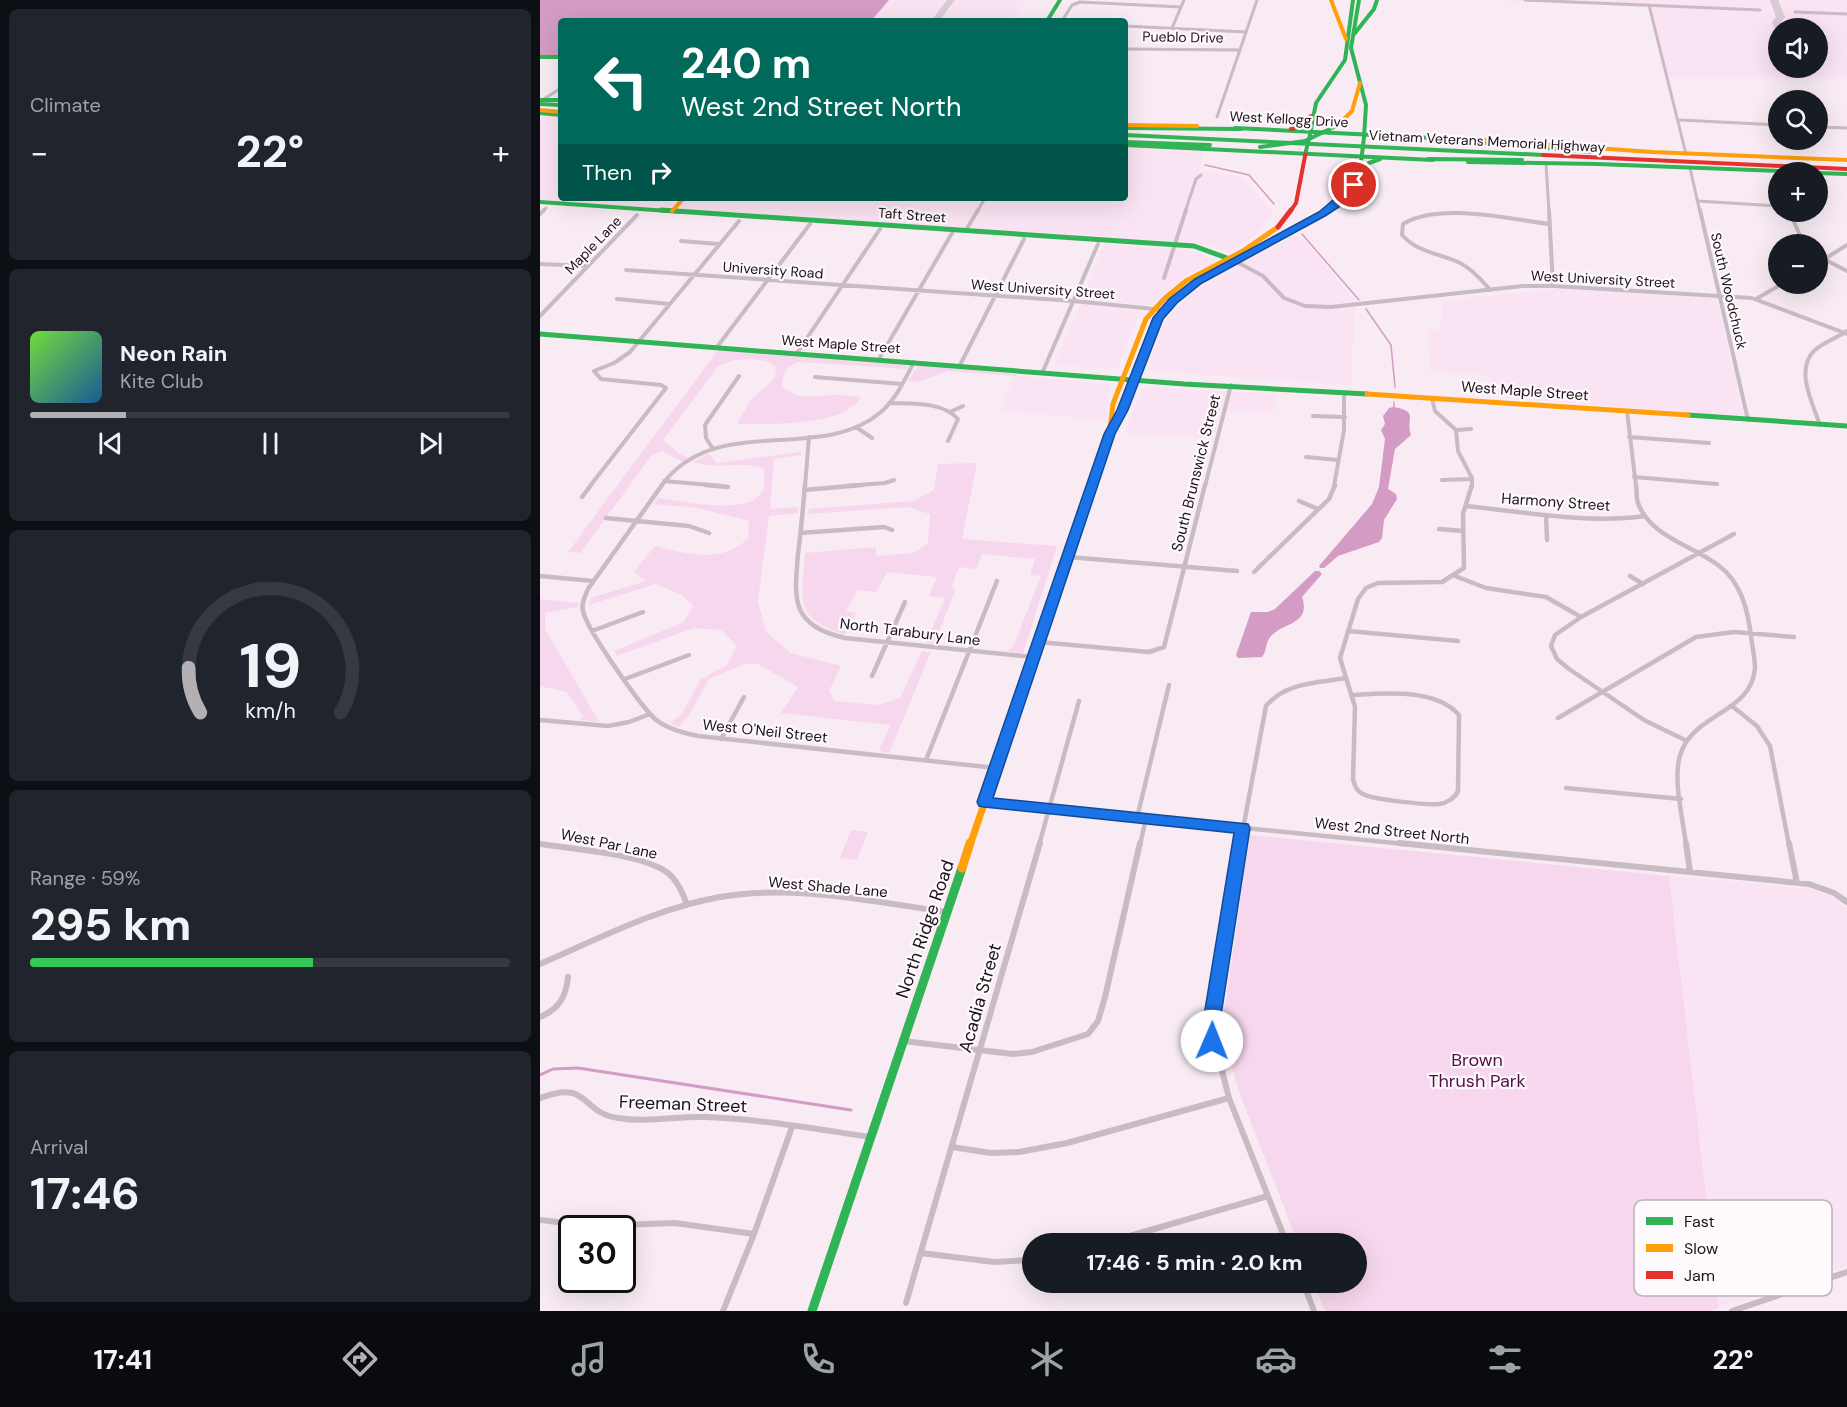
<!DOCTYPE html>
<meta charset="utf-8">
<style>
body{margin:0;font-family:"DM Sans",sans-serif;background:#20242c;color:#f1f3f6;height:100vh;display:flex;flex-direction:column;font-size:22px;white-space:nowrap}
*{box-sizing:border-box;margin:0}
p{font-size:20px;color:#9ea1a6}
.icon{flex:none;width:33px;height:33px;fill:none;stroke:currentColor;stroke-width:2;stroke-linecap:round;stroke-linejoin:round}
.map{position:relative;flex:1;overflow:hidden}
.side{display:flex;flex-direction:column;gap:9px;padding:9px;background:#0d0f14;width:540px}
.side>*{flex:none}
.top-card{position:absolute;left:18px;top:18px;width:570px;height:183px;border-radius:6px;box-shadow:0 6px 24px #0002;background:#00695c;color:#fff;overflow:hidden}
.buttons{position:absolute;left:1228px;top:18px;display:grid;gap:12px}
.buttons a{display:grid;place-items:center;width:60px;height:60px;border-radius:50%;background:#171b24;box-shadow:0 6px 24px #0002;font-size:30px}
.speed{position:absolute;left:18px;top:1215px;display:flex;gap:12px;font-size:30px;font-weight:700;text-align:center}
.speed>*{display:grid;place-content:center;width:78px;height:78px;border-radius:50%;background:#171b24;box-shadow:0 6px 24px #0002;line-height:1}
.speed .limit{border:3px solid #111;border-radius:9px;background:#fff;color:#111}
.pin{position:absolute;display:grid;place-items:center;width:51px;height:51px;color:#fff;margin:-26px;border:3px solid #fff;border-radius:50%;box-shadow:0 2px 6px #0007}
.me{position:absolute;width:66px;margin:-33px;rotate:1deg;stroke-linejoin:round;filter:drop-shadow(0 0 4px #0008)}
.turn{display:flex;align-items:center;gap:21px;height:126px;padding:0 24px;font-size:27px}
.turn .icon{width:78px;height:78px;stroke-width:2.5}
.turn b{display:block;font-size:42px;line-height:51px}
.then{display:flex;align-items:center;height:57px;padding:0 24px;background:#0003;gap:12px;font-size:22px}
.big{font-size:45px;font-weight:700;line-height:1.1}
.side .widget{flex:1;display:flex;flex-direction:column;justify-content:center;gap:9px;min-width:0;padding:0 21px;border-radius:9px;background:#20242c}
.side .dial{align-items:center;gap:0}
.dial svg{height:156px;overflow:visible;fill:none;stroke:#363941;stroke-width:7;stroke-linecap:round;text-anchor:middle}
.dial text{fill:#f1f3f6;stroke:none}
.song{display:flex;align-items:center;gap:18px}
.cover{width:72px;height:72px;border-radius:9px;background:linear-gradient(135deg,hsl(100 70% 55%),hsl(210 70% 35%))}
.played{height:6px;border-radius:3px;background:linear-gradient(90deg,#b3b0b4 20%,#363941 20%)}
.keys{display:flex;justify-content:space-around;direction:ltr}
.heat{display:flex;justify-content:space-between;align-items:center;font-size:33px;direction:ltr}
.charge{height:9px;border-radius:4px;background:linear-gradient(90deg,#34c759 59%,#363941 0)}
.trip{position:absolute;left:482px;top:1233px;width:345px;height:60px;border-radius:30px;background:#171b24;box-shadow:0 6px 24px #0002;font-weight:700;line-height:60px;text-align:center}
.menu{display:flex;height:96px;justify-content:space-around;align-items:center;background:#090b0e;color:#9ea1a6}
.menu .icon{width:42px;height:42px}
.menu .on{color:#b3b0b4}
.menu b{font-size:27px;color:#f1f3f6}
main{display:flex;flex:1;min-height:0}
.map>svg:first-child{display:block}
.built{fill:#fae3f2;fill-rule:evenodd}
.green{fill:#f7d7ed}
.water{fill:#d49cc4}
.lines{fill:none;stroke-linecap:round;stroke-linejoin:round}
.stream-far1{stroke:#d49cc4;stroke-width:1.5}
.stream{stroke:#d49cc4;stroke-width:3}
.taxiway{fill:#d8ccd4;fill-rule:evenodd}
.street-far3{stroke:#c8bbc3;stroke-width:3}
.street-far2{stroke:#c8bbc3;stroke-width:4}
.street-far1{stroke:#c8bbc3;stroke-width:4.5}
.street{stroke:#c8bbc3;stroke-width:6}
.fast-far3{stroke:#30b455;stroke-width:4}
.fast-far2{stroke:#30b455;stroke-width:5}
.fast-far1{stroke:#30b455;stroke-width:7}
.fast{stroke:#30b455;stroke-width:9}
.slow-far3{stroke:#ff9f0a;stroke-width:4}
.slow-far2{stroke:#ff9f0a;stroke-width:5}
.slow-far1{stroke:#ff9f0a;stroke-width:7}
.slow{stroke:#ff9f0a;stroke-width:9}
.jam-far1{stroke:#e5322d;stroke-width:4}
.jam{stroke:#e5322d;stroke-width:5}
.fast-bridge{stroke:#30b455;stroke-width:4}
.route{fill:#1a73e8;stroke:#114b97;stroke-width:1.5}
.labels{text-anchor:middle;stroke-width:4.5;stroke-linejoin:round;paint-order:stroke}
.far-street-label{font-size:14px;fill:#1a1217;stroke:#fef9fc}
.street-label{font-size:15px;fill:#1a1217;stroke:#fef9fc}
.near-street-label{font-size:18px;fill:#1a1217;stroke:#fef9fc}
.near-park-label{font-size:18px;fill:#521044;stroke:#fef9fc}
.key{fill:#fef9fc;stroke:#bab4b7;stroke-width:1.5}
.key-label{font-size:16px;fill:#1a1217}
</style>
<main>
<section class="side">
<div class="widget"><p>Climate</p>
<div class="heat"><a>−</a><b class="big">22°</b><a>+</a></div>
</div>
<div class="widget">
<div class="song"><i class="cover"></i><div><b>Neon Rain</b><p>Kite Club</p></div></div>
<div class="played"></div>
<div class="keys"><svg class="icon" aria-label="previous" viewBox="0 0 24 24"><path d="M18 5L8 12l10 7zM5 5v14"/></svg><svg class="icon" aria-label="pause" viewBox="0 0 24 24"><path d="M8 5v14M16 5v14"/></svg><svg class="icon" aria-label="next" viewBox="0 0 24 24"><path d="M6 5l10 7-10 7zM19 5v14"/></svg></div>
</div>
<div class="widget dial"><svg viewBox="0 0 100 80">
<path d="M14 69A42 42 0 1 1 86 69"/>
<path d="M14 69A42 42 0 0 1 8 46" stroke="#b3b0b4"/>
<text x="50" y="56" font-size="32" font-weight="700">19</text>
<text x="50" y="72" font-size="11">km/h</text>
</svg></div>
<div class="widget"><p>Range · 59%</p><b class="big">295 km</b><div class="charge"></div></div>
<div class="widget"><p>Arrival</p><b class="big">17:46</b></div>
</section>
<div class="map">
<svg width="1307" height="1311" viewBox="0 0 1307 1311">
<rect width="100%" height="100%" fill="#f8ebf4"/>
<path class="built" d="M349 0H487L471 21H331Z
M948 0H1307V79L1126 77 1110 7ZM1239 28H1278V68H1239Z
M0 113 21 115V198H585V145L664 149 658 171 701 176 733 213 715 236 688 252 664 244 0 202Z
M753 236 764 239 815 301 811 385 611 371 612 356 619 332 630 315 655 290Z
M564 244 657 252 675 260 674 263 650 273 610 305 542 300Z
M1012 289 1176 298 1203 414 1196 416 948 396 949 375 890 372 888 329 900 330 903 301Z
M541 304 604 310 593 327 578 369 514 365Z
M476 376 570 384 565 420 460 411Z
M607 387 737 394 733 413 676 410 669 438 585 433 603 388Z
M1129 876 1270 889 1301 901 1307 908V1266L1179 1308Z"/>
<path class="green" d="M178 350 362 364 368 367 367 369 259 362C245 366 244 372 242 386 259 402 275 395 297 395 305 395 313 397 321 397 305 427 227 424 197 424L210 401 235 378 236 367 227 361 212 359 195 360 178 366 123 440 140 454 148 458 142 462 123 451 112 455 40 553 28 552Z
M378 366H383L477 374 476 376 408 371 377 382 368 381Z
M261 452V455L234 459 230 509 258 507V513L229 516 218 601 226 632 251 653 301 666 289 691 295 701 339 705 360 698 382 651 391 652 349 753 339 751 350 725 241 713 258 687 218 664H205L169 679 148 717 138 727 130 723 141 715 161 679 187 665 197 646 181 630 154 628 77 656 74 651 144 622 153 606 142 595 115 584 49 605 51 598 106 581 94 572 115 546C148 554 180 564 208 539L209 521 158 508 114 504 118 498C144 501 189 512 214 500 218 498 221 493 224 490V468C200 461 177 470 153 462L169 454 177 463Z
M437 463 422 539 517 546 483 653 468 651 473 647 501 576 490 575 495 559 442 554 436 569 419 567 411 588 416 589 394 644 386 643 405 598 389 596 397 577 347 572 336 592 318 590 306 611 316 613 305 635C253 618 262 600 265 553L336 547V556L373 553 388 543 390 514 368 507 268 514 269 509 373 501 394 490 398 464Z
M0 599 38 603V607L5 613V629L59 722 39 720 43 716 27 692 0 686Z
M311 830 328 832 317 860 300 858Z
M710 835 1129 876 1179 1308 1170 1311H785L774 1283 816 1282V1244L758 1243 701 1097 681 1033Z"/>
<path class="water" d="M0 0H349L331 21H21V56H0Z
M854 407C880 412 865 418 871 435L855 449 848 489 856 494 857 499 844 520 842 538 839 542 798 556 784 568H780L779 566 832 504 839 487 845 439 841 430 845 424 843 416 849 408Z
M775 571H779L782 574 762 597C771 624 745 622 732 635 725 641 727 651 722 657L698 658 696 655 711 612H728L735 609Z"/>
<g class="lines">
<path class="stream-far1" d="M665 165 709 175 734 204
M762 234 819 300
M826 309 851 345 855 387
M854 402V407"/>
<path class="stream" d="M0 1075 13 1069 38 1068 311 1110"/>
<path class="taxiway" d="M407 0H415L399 21H391Z
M1230 0H1238L1245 17 1241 22 1243 28H1239V33L1236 32 1232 22 1236 17Z"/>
<path class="street-far3" d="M985 0 1220 10
M1109 5 1146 154
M1255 12 1307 14
M522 21 532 5 540 2 641 7
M585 26 706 32
M632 28 644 0
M585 49 700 50
M4 99 21 88
M677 117 717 0
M1140 120 1239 125
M1278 127 1307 128
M1006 164 1009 212
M1150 168 1160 212
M1157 201 1238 206
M2 212 6 208
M437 212 445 198
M645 212 656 179 661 175"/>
<path class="street-far2" d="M1009 210 1013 286
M1160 210 1208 420
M1257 213 1254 222 1264 244
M0 214 4 210
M426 230 438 210
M141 241 179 244
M1278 256 1307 271
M695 261 723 276 744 298 765 306 791 307 983 286H1013L1212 298 1307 334
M1278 263 1307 245
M0 264 47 266
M86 270 533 301 625 310
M624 278 646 210
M950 290C941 279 931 268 918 262 898 253 877 252 862 235L863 224C899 202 968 219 1009 224
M77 299 130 304
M1216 299 1242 284
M0 316 97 215
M177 347 270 224
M257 353 340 229
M339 359 412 233
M420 365 484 239
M503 371 558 244
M275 377 362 384
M892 398 895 411 916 430 918 451 932 478V486
M349 403C371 404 402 401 418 419L408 441
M412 411 423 406
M1087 411 1096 486
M773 416 805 417
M1280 425C1273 404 1254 369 1275 350 1284 342 1297 338 1307 331
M316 427 332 438
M916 430 931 429
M1089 437 1169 443
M173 449 166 438 165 425 199 376
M766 457 798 460
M1094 477 1177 484
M902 480 932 479
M124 481 182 486
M50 486 126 388 121 385 61 379 54 371 74 363 90 352 199 221
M121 486C175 411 279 465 341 412 356 399 365 379 374 362
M265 486 269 437
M305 486 345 483 354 480
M665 486 691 385
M794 486 804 430V392"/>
<path class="street-far1" d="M122 485 48 589C45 596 41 604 43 611 47 630 100 705 115 719 127 729 143 733 158 736L456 768
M166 485 188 487
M265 485C263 508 261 531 258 554 254 601 251 625 305 638L494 657
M1096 485C1097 491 1096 498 1098 503 1111 540 1162 547 1187 573 1203 590 1208 613 1211 636 1212 646 1215 658 1215 668 1212 712 1157 713 1142 750 1131 774 1143 818 1146 845
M264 490 322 485
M42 497 51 485
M759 501 778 509
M926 506C984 512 1047 524 1105 516
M1006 515 1007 540
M66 518 149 526 169 533
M899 529 923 531
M260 533 344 527 352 530
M528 557 697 571
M714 572 789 499 795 485
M0 576 53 581
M915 576 946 588 1006 597 1041 617
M1090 576 1103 584
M52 631 103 612
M808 631 918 641
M499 642 609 652 624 647 665 485
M332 676 365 602
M85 679 149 655
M812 695C844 693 896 688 919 715L918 791C915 798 907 803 899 804 886 805 834 800 823 794 816 791 815 786 813 779L815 707 800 658 818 599 826 588 838 583 902 582 924 568 923 514 932 485
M1192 706 1217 726 1230 746 1249 845
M1018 718 1156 637 1194 632 1254 637
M0 720 68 726 89 722 110 714
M181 739 204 697
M1145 740 1104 720 1029 669 1017 659 1011 646 1015 635 1041 617 1194 534
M386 760 457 581
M1026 788 1141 799
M444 802 874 845
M597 818 629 685
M0 844 5 845
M499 845 539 701
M600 845 606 818
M700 845 726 706C746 682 778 683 806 678"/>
<path class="street" d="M700 843 671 1028 689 1098 747 1244
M859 843 1269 884 1294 893 1307 902
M1146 843 1150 872
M1249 843 1257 883
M0 844C33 849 103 854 128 873 138 881 143 893 147 905
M0 964C58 939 117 908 180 897 254 884 333 902 407 912
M0 1017C19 1009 26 997 28 977
M363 1041 473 1054 492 1052 548 1034 558 1021 565 997 600 843
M0 1098C50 1079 39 1112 78 1118 107 1123 137 1116 166 1117 221 1119 276 1129 330 1137
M412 1147 451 1153 479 1152 527 1143 689 1098
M0 1220 51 1226 135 1223 214 1234
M562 1244 728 1196
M381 1253 454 1262 492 1260
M763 1282 774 1311
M366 1303 500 843
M183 1311 214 1234 252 1127
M1192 1311 1307 1272"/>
<path class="fast-far3" d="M819 0 811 48 826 105 824 137
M507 21 520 0
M815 33 834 9 837 0
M0 57H21
M0 100H21
M0 104 21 105
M0 113 21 115
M585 128 701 129
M695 128 894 138
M770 134 776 103 805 60 813 0
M585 135 1003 155
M889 138 1052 152
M585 142 670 145
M585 145 893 160
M888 159 982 160
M928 162 1057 164 1265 172
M821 173 829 163 840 159
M1278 173 1307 174
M0 202 143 212
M783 212C806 199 820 181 822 154"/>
<path class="fast-far2" d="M121 210 654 246 695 261
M0 334 644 384 827 394
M1148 415 1307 426
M552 486 569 435 583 409 615 325 625 310 658 281 786 210"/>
<path class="fast-far1" d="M485 684 552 485"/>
<path class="fast" d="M272 1311 422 868"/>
<path class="slow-far3" d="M791 0 806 39
M0 110 21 112
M585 125 657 126
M798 125 812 111 820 83
M929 139 1112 152 1307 160
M132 211 144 198"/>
<path class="slow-far2" d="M827 394 1148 415
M570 429 573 404 606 319 624 299 646 281 703 251 738 227"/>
<path class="slow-far1" d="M430 845 485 684"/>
<path class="slow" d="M422 868 430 843"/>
<path class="jam-far1" d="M751 129 764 125 771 116
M1003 155 1307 169
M750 212 756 203 766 151"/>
<path class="jam" d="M738 227 751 210"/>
<path class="fast-bridge" d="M720 147 765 141 798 125
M766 151 770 135
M822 154 824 137"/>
</g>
<path class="route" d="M814 182 818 185 799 207 785 216 662 283 637 303 623 319 588 410 575 434 453 798 708 824 710 828 679 1028 681 1041 679 1046 672 1048 666 1046 662 1028 694 833 444 807 439 806 437 802 564 434 577 410 613 318 629 299 655 279 779 212Z"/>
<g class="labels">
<g class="far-street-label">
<text transform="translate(643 37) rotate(1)" y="5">Pueblo Drive</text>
<text transform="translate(749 119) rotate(3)" y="5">West Kellogg Drive</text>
<text transform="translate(947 141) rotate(3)" y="5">Vietnam Veterans Memorial Highway</text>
<text transform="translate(372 215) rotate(4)" y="5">Taft Street</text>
<text transform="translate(53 245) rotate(-46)" y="5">Maple Lane</text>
<text transform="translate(233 270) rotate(4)" y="5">University Road</text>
<text transform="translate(1063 279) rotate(3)" y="5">West University Street</text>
<text transform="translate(503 289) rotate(4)" y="5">West University Street</text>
<text transform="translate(1189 291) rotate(77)" y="5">South Woodchuck</text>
<text transform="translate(301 344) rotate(4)" y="5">West Maple Street</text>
</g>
<g class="street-label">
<text transform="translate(985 391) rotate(4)" y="5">West Maple Street</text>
<text transform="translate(656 473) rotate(-76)" y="5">South Brunswick Street</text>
<text transform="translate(1016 502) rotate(4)" y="5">Harmony Street</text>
<text transform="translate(370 632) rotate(7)" y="5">North Tarabury Lane</text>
<text transform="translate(225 731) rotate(6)" y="5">West O'Neil Street</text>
<text transform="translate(852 831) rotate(6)" y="5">West 2nd Street North</text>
<text transform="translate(69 844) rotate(12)" y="5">West Par Lane</text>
<text transform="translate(288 887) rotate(5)" y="5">West Shade Lane</text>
</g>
<g class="near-street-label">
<text transform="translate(385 929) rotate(-71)" y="6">North Ridge Road</text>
<text transform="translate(440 998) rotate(-74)" y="6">Acadia Street</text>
<text transform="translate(143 1104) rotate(2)" y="6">Freeman Street</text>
</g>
<g class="near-park-label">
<text x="937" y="1066">Brown<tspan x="937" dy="21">Thrush Park</tspan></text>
</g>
</g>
<rect x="1094" y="1200" width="198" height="96" rx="9" class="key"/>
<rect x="1106" y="1217" width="27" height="8" fill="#30b455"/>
<rect x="1106" y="1244" width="27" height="8" fill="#ff9f0a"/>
<rect x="1106" y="1271" width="27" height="8" fill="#e5322d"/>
<g class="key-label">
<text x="1144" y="1227">Fast</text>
<text x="1144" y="1254">Slow</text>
<text x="1144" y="1281">Jam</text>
</g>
</svg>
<div class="buttons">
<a><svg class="icon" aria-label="sound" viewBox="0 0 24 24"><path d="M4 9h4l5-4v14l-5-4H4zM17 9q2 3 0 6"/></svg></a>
<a><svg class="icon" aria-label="search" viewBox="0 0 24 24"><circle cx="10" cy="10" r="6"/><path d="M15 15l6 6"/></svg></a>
<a>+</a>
<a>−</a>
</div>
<div class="speed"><div class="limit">30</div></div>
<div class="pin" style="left:814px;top:185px;background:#d93025"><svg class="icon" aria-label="arrive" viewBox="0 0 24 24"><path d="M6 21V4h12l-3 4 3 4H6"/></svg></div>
<svg class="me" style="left:672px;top:1041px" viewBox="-20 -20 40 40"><circle r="19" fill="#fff"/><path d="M0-13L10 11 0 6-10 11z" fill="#1a73e8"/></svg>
<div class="trip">17:46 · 5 min · 2.0 km</div>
<div class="top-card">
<div class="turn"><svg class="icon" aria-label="left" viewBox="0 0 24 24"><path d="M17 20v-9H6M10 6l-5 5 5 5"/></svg><div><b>240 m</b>West 2nd Street North</div></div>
<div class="then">Then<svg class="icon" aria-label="right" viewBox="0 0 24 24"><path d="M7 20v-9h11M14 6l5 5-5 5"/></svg></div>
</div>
</div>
</main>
<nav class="menu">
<b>17:41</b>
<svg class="icon on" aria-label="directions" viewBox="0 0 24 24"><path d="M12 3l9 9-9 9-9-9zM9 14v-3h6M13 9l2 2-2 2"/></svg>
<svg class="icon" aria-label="music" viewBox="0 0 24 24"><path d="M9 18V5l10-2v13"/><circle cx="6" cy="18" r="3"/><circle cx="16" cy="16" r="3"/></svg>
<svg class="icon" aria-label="phone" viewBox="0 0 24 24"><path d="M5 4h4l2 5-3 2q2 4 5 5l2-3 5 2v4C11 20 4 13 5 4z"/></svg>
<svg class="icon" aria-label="climate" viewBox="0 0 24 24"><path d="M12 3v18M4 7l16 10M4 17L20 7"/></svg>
<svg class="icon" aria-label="car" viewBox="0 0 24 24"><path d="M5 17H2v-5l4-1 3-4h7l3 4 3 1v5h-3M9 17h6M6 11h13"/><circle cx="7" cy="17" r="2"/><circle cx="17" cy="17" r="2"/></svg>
<svg class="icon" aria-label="filters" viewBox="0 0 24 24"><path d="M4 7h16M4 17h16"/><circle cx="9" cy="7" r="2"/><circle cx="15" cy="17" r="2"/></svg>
<b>22°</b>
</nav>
